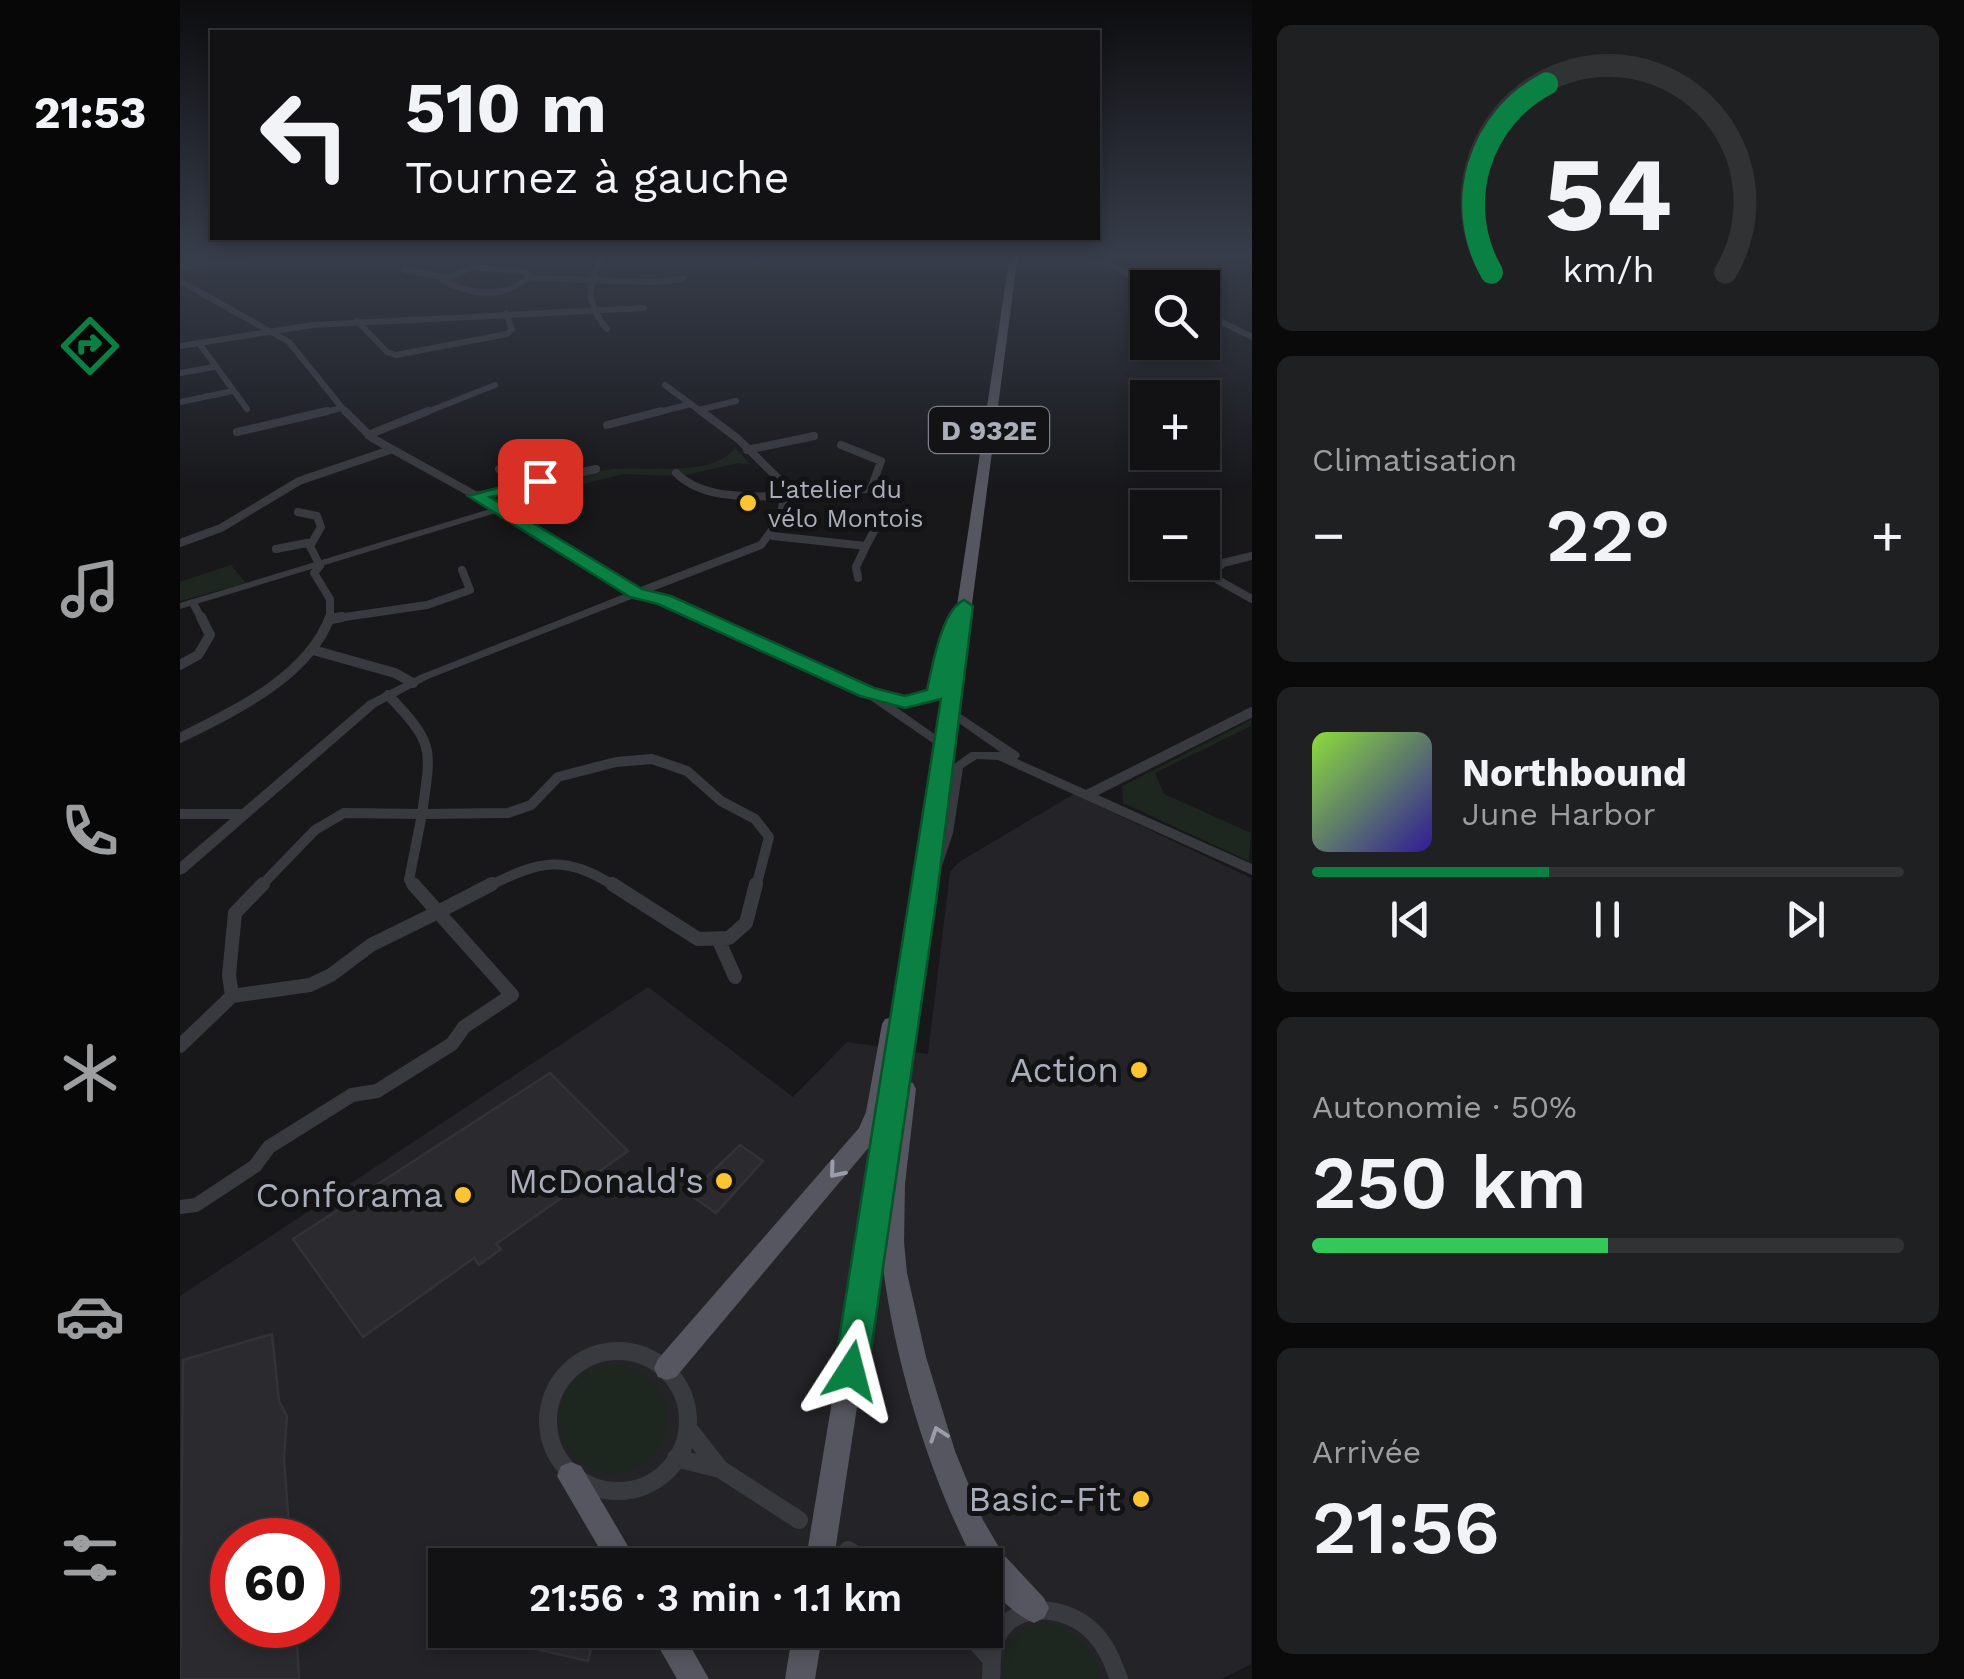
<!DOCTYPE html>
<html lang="fr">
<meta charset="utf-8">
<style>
body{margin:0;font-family:"Work Sans",sans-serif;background:#1f2022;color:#f1f3f6;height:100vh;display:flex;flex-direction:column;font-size:38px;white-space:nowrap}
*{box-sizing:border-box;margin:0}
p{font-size:32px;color:#9c9ea0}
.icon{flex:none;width:55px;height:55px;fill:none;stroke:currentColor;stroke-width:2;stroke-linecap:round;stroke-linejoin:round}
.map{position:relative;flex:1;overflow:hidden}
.drawer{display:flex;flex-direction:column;gap:25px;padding:25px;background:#0a0a0b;width:712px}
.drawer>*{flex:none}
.guide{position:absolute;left:30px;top:30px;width:890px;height:210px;border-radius:0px;box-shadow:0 5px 15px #0003,0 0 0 2px #313234;background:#121214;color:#f1f3f6;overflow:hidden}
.tools{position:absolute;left:950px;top:270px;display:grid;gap:20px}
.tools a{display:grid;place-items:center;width:90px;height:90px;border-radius:0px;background:#121214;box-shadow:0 5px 15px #0003,0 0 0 2px #313234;font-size:50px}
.speed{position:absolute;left:30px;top:1518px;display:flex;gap:20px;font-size:50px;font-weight:700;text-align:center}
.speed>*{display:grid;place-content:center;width:130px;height:130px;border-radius:50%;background:#121214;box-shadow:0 5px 15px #0003,0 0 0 2px #313234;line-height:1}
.speed .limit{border:15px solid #d22;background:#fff;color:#111}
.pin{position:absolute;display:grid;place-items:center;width:85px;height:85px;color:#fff;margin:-42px;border-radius:20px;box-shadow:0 5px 15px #0006}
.me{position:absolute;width:110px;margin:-55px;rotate:9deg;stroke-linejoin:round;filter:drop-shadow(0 0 8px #0008)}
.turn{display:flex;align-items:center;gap:35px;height:210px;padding:0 30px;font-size:45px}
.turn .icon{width:130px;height:130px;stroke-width:2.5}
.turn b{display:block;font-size:70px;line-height:85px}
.big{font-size:75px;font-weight:600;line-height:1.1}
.drawer .tile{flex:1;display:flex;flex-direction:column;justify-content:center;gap:15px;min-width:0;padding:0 35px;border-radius:15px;background:#1f2022}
.drawer .dial{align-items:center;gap:0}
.dial svg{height:260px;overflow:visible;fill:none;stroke:#313234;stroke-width:7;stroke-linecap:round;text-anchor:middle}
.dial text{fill:#f1f3f6;stroke:none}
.song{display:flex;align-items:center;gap:30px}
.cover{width:120px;height:120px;border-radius:15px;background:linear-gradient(135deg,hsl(90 70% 55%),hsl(250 70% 35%))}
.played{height:10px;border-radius:5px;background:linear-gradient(90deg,#0b8043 40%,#313234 40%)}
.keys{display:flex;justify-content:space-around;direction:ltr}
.heat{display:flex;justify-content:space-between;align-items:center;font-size:55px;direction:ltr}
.charge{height:15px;border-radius:8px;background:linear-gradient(90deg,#34c759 50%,#313234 0)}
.trip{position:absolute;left:248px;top:1548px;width:575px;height:100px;border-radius:0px;background:#121214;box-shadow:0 5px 15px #0003,0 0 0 2px #313234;font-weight:600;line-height:100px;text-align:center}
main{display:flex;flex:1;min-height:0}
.dock{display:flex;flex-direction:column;width:180px;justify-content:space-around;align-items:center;background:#070708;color:#9c9ea0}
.dock .icon{width:70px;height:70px}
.dock .on{color:#0b8043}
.dock b{font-size:45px;color:#f1f3f6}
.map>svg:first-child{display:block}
.built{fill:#242428;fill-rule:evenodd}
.green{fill:#1e2620}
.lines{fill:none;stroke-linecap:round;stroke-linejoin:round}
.stream{stroke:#2d3640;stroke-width:2.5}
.building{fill:#2b2b2f;stroke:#333237;stroke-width:2.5}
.minor-far4{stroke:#393a40;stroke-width:6}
.minor-far3{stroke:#393a40;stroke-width:8}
.minor-far2{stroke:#393a40;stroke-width:10}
.minor-far1{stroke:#393a40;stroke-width:14}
.minor{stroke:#393a40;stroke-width:18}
.tertiary{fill:#393a40;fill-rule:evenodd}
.primary{fill:#55565f;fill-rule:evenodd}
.oneway{stroke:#999ca9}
.route{fill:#0b8043;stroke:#07532c;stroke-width:2.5}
.poi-dot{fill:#fbc430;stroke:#131316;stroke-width:4}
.labels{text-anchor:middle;stroke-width:10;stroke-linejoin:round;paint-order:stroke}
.far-poi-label{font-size:25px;fill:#aaaebb;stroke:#131316;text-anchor:start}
.shield{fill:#131316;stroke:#7d808a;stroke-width:2.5}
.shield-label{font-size:28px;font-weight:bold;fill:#aaaebb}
.near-poi-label{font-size:35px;fill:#aaaebb;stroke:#131316;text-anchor:end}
</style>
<main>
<nav class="dock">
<b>21:53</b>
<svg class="icon on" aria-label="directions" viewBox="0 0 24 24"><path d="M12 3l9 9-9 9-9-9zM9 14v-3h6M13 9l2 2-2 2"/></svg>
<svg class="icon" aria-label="music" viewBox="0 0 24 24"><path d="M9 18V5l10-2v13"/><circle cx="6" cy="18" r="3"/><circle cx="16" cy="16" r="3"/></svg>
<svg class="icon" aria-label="phone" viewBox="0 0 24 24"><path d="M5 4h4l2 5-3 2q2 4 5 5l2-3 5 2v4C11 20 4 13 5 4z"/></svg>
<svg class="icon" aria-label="climate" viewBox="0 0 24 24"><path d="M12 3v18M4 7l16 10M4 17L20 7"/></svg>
<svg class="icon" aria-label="car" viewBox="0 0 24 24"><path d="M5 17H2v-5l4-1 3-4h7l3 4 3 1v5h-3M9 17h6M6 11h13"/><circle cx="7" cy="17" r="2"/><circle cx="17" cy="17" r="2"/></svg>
<svg class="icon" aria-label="filters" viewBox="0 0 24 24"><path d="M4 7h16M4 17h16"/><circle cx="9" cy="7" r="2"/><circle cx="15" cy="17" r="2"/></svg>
</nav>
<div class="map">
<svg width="1072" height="1679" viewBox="0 0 1072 1679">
<rect width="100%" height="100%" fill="#18181b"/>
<path class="built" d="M894 794 1071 878V1664L1041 1679H0V1296L468 987 613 1097 667 1042 748 1054 770 872 779 862ZM52 1540H138V1625H52ZM265 1565H805V1630H265Z"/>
<path class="green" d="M555 448 570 464 558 463 502 476 442 474 339 501 331 509 305 497C346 488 386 476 427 470 463 464 529 480 555 448Z
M51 565 66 583 0 601V582Z
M1071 720V726L975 773 984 794 1071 833 1069 861 943 803 942 786Z
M379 1419a54 54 0 1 1 108 0a54 54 0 1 1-108 0Z
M868 1623C896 1631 916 1650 921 1679H822C821 1647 834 1626 868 1623Z"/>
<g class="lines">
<path class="stream" d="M575 262 606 254"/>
</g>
<path class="building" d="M370 1073 448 1151 316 1244 321 1249 299 1265 294 1258 183 1337 113 1239Z
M560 1145 583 1161 536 1213 509 1194Z
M92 1334 99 1401 107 1416 104 1460 110 1540H52V1625H116L119 1679H0L3 1360Z
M291 1630H399L415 1633 408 1661 290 1634Z"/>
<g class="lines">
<path class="minor-far4" d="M423 254C408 285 404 301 427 329
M893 254 930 265 976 288
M0 267 120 254
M294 267 346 272 348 278C322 299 290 295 262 280Z
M224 270 263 277
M348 278 474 282 503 279
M0 281 109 342 167 414
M1022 312 1072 337
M177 321 207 352 216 355 327 334 332 329 326 313
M19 343 67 409
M0 346 133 325 464 308
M0 373 34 367
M485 385 524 414
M0 402 53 391
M519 410 556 401
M136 414 162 408
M242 414 315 385
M471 414 511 404"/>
<path class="minor-far3" d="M165 411 192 438 320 509
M427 425 481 411
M57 432 147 411
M188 435 248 411
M350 447 383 476
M567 450 634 436
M319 469 338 486
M496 473C524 501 570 495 606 497
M607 490 691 489 701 461 661 445
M296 496 416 469
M118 512 137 516 141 527 130 546 140 566 134 573 150 599V620
M593 536 686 546 694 531
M0 543 41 528 119 481 210 450
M96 549 132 542
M1072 556 1043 563 1034 572 1038 580 1072 599
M678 578 676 567 686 546
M456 593 581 545 600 519 606 486 557 438 521 411
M13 603 22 620
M151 619 247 605 290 590 282 570"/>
<path class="minor-far2" d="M151 619 162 617
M133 650 215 673 233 683
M0 665 18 655 30 635 21 617
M0 738C54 711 128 677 150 617
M909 794 1072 712
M0 814H64
M80 887 135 830 164 813 242 814C251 748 256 745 208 695
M235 887 229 880 242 814 328 813 351 805 378 777 436 762 472 759 507 771 541 801 575 819 589 837 576 887
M307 887C361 860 384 854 436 887"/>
<path class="minor-far1" d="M233 884 258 912
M432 884 518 939 549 938 566 923 576 884
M258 912 312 884
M539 941 555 977
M52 996 130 985 151 975 191 945 258 912
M0 1046 52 996 49 975 55 913 83 884
M0 1207 16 1205 75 1166 89 1147 172 1095 197 1091 272 1044 284 1027 332 995 258 912"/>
<path class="minor" d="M368 1421a70 70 0 1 1 140 0a70 70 0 1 1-140 0Z
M508 1428 540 1469
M496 1458 540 1469 619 1520
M668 1550 692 1565
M805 1622 823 1626
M785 1630 810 1658
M811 1679C812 1669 811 1657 813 1648 824 1600 884 1602 913 1632 927 1646 932 1661 939 1679"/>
<path class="tertiary" d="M320 506 446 579 454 588 488 597 698 694 737 698 750 692C756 668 762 623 781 609L785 610 786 612 773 645 760 697 738 706 709 702 770 745 764 749 760 748 683 695 480 601 459 596 248 679 196 707 5 873 0 875V862L188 701 240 675 447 593 438 583 319 512 0 609V603Z
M770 707 839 753 840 756 837 759 1072 864V875L818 760 797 759 783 768 773 833 760 872 758 875H748L746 872 759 833 771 766 791 752H820L766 714 764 711 766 708Z"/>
<path class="primary" d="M830 254H838L753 901 726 1081 733 1083 736 1089 725 1184 724 1242 727 1273 746 1357 775 1451 803 1520 823 1554 864 1598 869 1608 864 1618 854 1623C833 1614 805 1588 805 1565H796C748 1475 711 1351 701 1249L653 1565H625L695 1140 496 1377 487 1380 478 1377 474 1368 478 1359 679 1128 686 1112 702 1024 705 1019 715 1017Z
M391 1462 401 1466 459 1565H429L377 1476 381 1466Z
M469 1630H501L529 1679H497Z
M613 1630H643L635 1679H605Z"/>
</g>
<defs><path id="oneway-chevron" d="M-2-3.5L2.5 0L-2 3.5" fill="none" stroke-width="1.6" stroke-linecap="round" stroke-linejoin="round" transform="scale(2.5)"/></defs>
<g class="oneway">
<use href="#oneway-chevron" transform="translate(656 1171) rotate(130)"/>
<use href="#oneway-chevron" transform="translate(758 1434) rotate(-109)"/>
</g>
<linearGradient id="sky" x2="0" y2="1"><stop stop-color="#0d0d0f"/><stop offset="0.52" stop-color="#373d4a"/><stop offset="1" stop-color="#373d4a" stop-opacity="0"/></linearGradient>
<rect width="1072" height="489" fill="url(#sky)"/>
<path class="route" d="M360 477 368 481 366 485 310 497 462 589 491 596 694 688 725 696 747 690C752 667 762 609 784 600L793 606 756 902 688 1371 683 1383 671 1387 659 1383 654 1371 761 699 725 708 680 696 478 604 450 597 288 496Z"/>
<g class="poi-dot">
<circle cx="568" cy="503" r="10"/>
<circle cx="959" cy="1070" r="10"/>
<circle cx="544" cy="1181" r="10"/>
<circle cx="283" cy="1195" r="10"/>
<circle cx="961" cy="1499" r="10"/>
</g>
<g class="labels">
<g class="far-poi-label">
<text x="588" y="498">L'atelier du<tspan x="588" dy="29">vélo Montois</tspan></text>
</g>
<rect class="shield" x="749" y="407" width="120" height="46" rx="8"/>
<g class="shield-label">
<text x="809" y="440">D 932E</text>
</g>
<g class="near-poi-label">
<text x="939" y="1082">Action</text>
<text x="524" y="1193">McDonald's</text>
<text x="263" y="1207">Conforama</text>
<text x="941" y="1511">Basic-Fit</text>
</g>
</g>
</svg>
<div class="tools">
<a><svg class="icon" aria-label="search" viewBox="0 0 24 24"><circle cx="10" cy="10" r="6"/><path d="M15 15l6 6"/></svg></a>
<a>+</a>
<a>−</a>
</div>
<div class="speed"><div class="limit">60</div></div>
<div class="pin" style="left:360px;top:481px;background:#d93025"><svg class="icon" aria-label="arrive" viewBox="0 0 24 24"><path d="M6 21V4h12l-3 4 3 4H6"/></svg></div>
<svg class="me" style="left:671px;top:1371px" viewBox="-20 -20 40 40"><path d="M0-17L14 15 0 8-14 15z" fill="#0b8043" stroke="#fff" stroke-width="4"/></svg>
<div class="trip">21:56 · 3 min · 1.1 km</div>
<div class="guide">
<div class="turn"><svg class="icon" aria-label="left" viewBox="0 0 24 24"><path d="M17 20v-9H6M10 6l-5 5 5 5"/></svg><div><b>510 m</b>Tournez à gauche</div></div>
</div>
</div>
<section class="drawer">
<div class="tile dial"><svg viewBox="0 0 100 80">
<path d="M14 69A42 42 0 1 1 86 69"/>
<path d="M14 69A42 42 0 0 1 31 11" stroke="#0b8043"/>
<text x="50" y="56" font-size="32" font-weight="700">54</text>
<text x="50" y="72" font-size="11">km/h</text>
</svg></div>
<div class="tile"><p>Climatisation</p>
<div class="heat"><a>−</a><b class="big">22°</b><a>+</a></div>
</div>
<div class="tile">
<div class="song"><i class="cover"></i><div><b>Northbound</b><p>June Harbor</p></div></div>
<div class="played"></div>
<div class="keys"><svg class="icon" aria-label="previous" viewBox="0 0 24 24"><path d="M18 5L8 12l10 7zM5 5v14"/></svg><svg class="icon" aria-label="pause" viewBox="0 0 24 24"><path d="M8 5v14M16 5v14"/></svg><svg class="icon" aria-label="next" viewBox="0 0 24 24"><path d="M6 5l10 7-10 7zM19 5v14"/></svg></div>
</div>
<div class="tile"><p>Autonomie · 50%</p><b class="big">250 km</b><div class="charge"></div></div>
<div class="tile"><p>Arrivée</p><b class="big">21:56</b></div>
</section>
</main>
